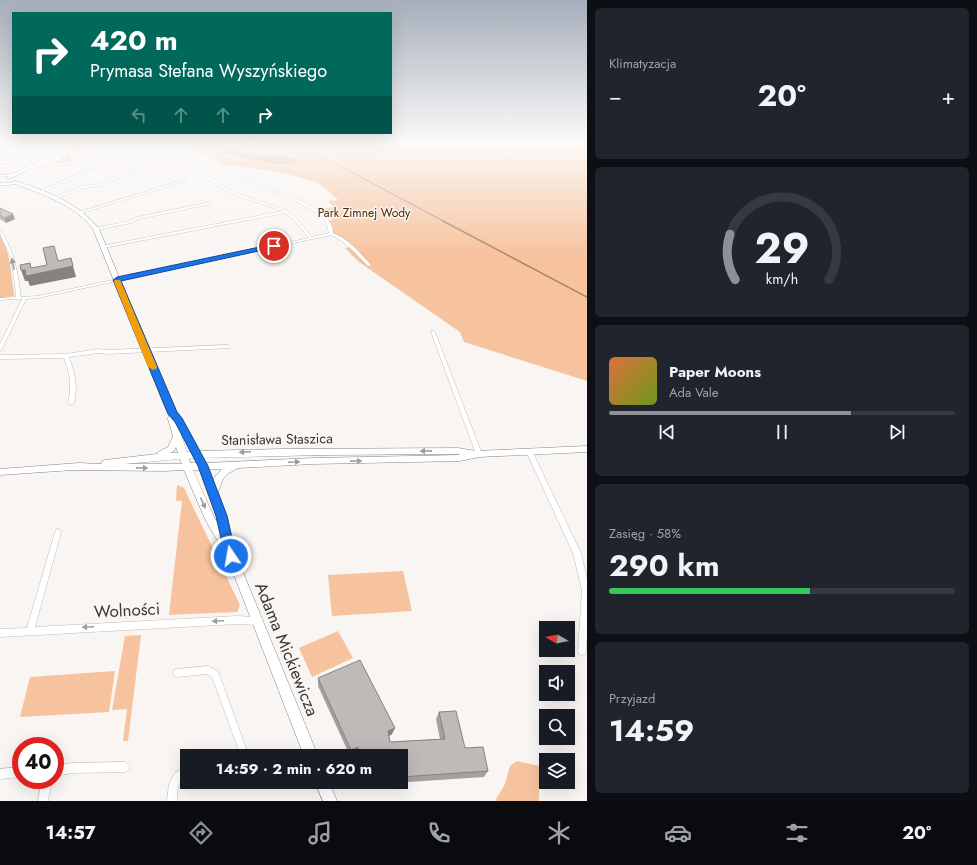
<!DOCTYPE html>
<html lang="pl">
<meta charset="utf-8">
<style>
body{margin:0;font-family:Jost,sans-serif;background:#20242c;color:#f1f3f6;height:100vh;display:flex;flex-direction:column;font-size:15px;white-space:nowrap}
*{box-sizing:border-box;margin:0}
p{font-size:13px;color:#9ea1a6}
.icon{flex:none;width:22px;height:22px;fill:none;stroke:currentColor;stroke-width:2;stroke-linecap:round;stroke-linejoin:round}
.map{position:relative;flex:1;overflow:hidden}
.side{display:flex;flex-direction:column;gap:8px;padding:8px;background:#0d0f14;width:390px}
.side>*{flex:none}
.top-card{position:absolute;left:12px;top:12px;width:380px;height:122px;border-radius:0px;box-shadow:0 4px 16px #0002;background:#00695c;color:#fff;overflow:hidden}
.needle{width:26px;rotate:279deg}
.controls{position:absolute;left:539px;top:621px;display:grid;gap:8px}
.controls a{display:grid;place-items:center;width:36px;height:36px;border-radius:0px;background:#171b24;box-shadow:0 4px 16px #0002;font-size:20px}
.speed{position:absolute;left:12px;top:737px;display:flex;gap:8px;font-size:20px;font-weight:700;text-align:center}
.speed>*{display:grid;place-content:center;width:52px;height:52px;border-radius:50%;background:#171b24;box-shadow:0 4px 16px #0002;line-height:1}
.speed .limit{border:6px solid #d22;background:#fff;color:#111}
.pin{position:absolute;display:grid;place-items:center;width:34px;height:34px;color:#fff;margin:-17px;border:2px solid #fff;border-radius:50%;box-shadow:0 1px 4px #0007}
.me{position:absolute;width:44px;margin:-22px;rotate:348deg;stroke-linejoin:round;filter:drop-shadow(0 0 3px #0008)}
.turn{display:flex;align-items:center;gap:14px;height:84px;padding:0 12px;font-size:18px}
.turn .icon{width:52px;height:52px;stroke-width:2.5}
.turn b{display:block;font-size:28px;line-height:34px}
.lanes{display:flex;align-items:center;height:38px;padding:0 12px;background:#0003;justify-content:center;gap:20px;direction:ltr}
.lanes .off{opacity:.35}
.big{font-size:30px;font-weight:700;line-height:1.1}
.side .card{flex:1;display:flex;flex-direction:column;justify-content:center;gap:6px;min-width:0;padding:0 14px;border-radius:6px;background:#20242c}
.side .dial{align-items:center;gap:0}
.dial svg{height:104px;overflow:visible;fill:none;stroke:#363941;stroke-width:7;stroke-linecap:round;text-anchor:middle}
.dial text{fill:#f1f3f6;stroke:none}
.song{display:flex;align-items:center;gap:12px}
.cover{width:48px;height:48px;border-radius:6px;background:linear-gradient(135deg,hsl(20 70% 55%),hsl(80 70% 35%))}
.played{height:4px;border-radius:2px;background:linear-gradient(90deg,#8c9099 70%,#363941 70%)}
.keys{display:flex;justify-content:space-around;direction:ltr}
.heat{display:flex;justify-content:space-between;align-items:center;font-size:22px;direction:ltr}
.charge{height:6px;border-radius:3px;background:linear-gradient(90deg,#34c759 58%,#363941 0)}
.trip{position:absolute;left:180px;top:749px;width:228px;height:40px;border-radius:0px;background:#171b24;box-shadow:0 4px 16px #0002;font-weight:700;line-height:40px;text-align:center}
.dock{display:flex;height:64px;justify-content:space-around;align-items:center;background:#090b0e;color:#9ea1a6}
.dock .icon{width:28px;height:28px}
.dock .on{color:#8c9099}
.dock b{font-size:18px;color:#f1f3f6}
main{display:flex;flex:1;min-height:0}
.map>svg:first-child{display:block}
.green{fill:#f6c39e}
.water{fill:#e1a474;stroke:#af8462}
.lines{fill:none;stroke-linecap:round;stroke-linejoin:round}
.stream-far1{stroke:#af8462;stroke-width:1}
.stream{stroke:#af8462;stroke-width:1.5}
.street-casing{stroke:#878381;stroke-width:0.5}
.secondary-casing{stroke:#878381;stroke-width:1}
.street{fill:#fff;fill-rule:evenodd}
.secondary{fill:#fff;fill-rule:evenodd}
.wall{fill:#a3a09d}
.shaded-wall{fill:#858280}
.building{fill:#bebab7;stroke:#858280}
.oneway{fill:#9c9c9b}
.route{fill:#1a73e8;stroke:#114b97}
.slow{fill:#f59e0b}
.labels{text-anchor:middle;stroke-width:3;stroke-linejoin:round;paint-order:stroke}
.far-park-label{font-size:12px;fill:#502902;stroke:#f8f5f2}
.street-label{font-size:14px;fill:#3a3937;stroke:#f8f5f2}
.near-street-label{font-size:17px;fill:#3a3937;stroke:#f8f5f2}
</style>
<main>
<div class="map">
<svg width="587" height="801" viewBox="0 0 587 801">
<rect width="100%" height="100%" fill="#f8f5f2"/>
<path class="green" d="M78 143 81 144 82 143H88L87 144H89L83 151 70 152 72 161 55 163Z
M177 143H295L337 165H341L299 143H576L587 146V381L464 342 460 332 359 262 345 248 351 247 331 234 328 221 333 219 322 209 334 207 328 201 338 200 332 194 316 182 283 173 222 164Z
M0 236C10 247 11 278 14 293V296L0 298Z
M177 485 184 488 240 605 237 612 169 615 182 501H176Z
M403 571 412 611 332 616 328 575Z
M338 631 353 658 312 677 299 648Z
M141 635 128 741H123L127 709 112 710 125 636Z
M115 671 109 712 20 717 30 677Z
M517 761 539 766V801H497L496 799 505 784 510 766Z"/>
<path class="water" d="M231 150 251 156H266V157L284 156 296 161C285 167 237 156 225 152Z"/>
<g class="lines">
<path class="stream-far1" d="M297 143 445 222"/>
<path class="stream" d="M443 221 587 297"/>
<g class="street-casing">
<path id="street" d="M147 143H149L140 156 170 157 185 161 231 191 286 210 296 218 312 237 329 233 326 222 321 216 312 210 288 197 240 179 243 178C266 187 316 202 329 221 332 225 333 229 333 233 349 239 360 253 371 265L370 266H368C356 255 346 241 331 235L38 298 26 299 2 349 0 351V344L22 299 19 300 17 299 0 300V298L16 297C15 283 13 269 10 256 7 248 0 238 0 230H1C14 251 18 273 21 297L38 296 309 238 294 220 285 213 103 248 101 247 102 246 283 211 229 193 183 163 170 159 130 157 25 169 23 168 25 167 130 155H138Z
M0 147H1L12 163 8 167H0V165H6L8 163 0 151Z
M92 168 95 169 40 193 37 192Z
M137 168 140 169 101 186 84 188 55 199 52 198 82 186 99 184Z
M183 180 186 181 82 213 79 212Z
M210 202H211V204L139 219 131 223 96 230 94 229 96 228 129 221 138 217Z
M431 331H433L435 332 482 454 481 456H477L476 454 431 332Z
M228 345 230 347V348L108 354 98 353 69 357C75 374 78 385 74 403L71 405 68 403C72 385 70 374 64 358L0 359V355L66 354 98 349 108 350Z
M527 449H531L532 451 581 553 587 579V634L586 651 585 654 582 655 579 654 578 651 582 590 573 553 526 451Z
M58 529 60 530 61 532 35 627 237 616 257 617 260 618 261 621 260 624 257 625 237 624 0 637V629L27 628 55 532 56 530Z
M208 666 218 671 246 748 248 756H238V748L212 677 207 674 177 677 174 676 173 673 174 670 177 669Z
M125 762 128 764 130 767 128 770 125 772 72 773 55 776V766L72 763Z
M187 766V776C176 782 178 790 177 801H167L169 784 175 773Z
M21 767V777L0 779V769Z
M42 780H52L48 801H38Z"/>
</g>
<g class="secondary-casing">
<path id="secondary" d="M55 143H59L24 172 9 179 7 178 9 176 0 177V175L15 173 20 170Z
M15 181C45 190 79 203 99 229L173 407 188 430 200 451 281 449 458 448 476 451 587 446V452L479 457 460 461 313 464 238 468 229 473 223 479 218 492 227 516 236 555 318 756H304L227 557 205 519 184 470 164 471 73 470 0 475V469L79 463 101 464 102 461 105 460 157 454 158 452 168 447 173 436 168 419 169 414 165 407 93 229C74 204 43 195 15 184L8 185H0V183H8ZM180 431 181 433 191 452H187ZM176 447 178 453H170L174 451ZM325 455 458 454 460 455 313 458 206 463 203 458ZM195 458 197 463H190L189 459ZM180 459 182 464H125ZM209 469H222L217 474 213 480ZM193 470H200L217 516 219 526 214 517Z
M315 782H329L337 801H323Z"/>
</g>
<use href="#street" class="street"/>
<use href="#secondary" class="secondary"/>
</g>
<path class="wall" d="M0 208 15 219 6 223 0 219Z
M318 678 392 734 389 736 390 742 440 739 436 719 439 712 465 748 488 771 484 777 393 783V782H401V756H357L356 754 350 756 318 686Z"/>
<path class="shaded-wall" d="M13 214 15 219 6 223 5 218Z
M30 263 33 274 73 266 76 277 30 286 28 281H25L21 270 31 268Z
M395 728 392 734 386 738 388 731Z
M358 747 356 754 350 756 351 750Z"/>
<path class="building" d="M0 208 13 214 5 218 0 215Z
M54 246 58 261 71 258 73 266 26 276 25 270H21L20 265 30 263 31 268 47 265 43 248Z
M360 660 395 728 388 731 390 742 445 739 439 712 456 711 465 748 483 747 488 771 401 777V756H362L358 747 351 750 318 678Z"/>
<defs><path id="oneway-solid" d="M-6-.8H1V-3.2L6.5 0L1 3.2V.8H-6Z"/></defs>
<g class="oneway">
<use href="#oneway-solid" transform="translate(13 264) rotate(-101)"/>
<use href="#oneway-solid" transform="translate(426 451) rotate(179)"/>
<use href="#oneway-solid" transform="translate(245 452) rotate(178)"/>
<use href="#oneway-solid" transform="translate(356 461) rotate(-1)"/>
<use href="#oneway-solid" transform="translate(294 462) rotate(-2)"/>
<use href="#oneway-solid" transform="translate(142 468) rotate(1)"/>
<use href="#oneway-solid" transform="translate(203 503) rotate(66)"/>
<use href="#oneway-solid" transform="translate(218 621) rotate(177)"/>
<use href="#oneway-solid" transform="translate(88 627) rotate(177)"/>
</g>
<linearGradient id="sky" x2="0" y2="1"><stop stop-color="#a5aeba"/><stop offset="0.56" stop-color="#fcfaf9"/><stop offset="1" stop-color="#fcfaf9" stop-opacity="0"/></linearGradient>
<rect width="587" height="255" fill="url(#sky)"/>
<path class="route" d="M274 244H277V247L121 281 177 412 182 418 208 466 227 516 236 556 235 559 231 561 226 559 225 556 216 516 198 466 175 422 168 414 113 280 117 277Z"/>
<path class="slow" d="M115 280H120L121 282 157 367 156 369 153 370 148 367 114 282Z"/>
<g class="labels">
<g class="far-park-label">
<text x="364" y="217">Park Zimnej Wody</text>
</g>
<g class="street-label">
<text transform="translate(277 439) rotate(-1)" y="5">Stanisława Staszica</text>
</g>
<g class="near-street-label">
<text transform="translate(127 610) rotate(-3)" y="6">Wolności</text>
<text transform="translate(287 649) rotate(68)" y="6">Adama Mickiewicza</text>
</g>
</g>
</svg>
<div class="controls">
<a><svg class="needle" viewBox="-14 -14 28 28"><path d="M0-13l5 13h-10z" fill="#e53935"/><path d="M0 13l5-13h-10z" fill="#9ea1a6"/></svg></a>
<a><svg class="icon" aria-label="sound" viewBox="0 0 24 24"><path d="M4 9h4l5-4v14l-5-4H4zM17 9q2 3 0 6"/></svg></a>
<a><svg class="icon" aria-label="search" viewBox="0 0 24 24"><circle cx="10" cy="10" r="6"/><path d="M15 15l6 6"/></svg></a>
<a><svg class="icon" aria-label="layers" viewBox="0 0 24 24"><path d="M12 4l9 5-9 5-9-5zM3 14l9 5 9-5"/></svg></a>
</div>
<div class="speed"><div class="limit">40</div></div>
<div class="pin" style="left:274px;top:246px;background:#d93025"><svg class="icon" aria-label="arrive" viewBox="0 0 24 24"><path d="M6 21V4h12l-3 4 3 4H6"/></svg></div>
<svg class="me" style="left:231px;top:556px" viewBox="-20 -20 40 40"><circle r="17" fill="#1a73e8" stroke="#fff" stroke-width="3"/><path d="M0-11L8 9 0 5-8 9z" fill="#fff"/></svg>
<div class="trip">14:59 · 2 min · 620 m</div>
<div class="top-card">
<div class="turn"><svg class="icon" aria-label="right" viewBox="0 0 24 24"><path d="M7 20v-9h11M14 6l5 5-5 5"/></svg><div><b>420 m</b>Prymasa Stefana Wyszyńskiego</div></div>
<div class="lanes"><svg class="icon off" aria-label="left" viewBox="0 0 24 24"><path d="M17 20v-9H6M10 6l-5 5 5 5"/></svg><svg class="icon off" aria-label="ahead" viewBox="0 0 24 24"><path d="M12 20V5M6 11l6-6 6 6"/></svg><svg class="icon off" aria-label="ahead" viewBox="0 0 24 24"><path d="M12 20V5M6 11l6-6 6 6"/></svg><svg class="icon" aria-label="right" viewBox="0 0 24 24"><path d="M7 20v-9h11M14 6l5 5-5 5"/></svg></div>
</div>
</div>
<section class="side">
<div class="card"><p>Klimatyzacja</p>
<div class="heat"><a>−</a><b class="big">20°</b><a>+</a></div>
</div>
<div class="card dial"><svg viewBox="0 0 100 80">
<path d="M14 69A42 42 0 1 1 86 69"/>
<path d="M14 69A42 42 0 0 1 10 34" stroke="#8c9099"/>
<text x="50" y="56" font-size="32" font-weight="700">29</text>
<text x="50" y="72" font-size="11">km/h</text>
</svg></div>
<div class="card">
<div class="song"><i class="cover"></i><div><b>Paper Moons</b><p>Ada Vale</p></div></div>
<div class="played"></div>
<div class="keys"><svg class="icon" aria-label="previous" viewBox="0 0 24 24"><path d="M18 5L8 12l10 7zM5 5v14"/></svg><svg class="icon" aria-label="pause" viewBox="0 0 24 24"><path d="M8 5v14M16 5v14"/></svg><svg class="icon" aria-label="next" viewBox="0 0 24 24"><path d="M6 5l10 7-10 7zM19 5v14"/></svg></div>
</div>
<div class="card"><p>Zasięg · 58%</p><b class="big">290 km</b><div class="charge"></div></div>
<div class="card"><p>Przyjazd</p><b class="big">14:59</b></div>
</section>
</main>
<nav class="dock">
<b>14:57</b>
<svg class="icon on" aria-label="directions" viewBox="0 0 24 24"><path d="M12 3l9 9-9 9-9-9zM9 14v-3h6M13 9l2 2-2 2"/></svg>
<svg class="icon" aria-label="music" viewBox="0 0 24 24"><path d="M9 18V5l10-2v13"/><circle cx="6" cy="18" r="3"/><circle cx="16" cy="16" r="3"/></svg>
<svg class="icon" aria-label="phone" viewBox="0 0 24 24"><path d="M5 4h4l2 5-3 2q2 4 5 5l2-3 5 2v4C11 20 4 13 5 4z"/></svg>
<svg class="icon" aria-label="climate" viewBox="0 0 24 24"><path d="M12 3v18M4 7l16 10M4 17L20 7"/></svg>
<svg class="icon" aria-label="car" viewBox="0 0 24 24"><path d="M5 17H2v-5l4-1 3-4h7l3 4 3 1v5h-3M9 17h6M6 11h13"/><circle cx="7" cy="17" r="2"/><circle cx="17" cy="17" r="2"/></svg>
<svg class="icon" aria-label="filters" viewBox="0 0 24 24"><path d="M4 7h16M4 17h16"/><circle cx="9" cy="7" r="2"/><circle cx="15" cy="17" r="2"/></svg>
<b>20°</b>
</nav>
